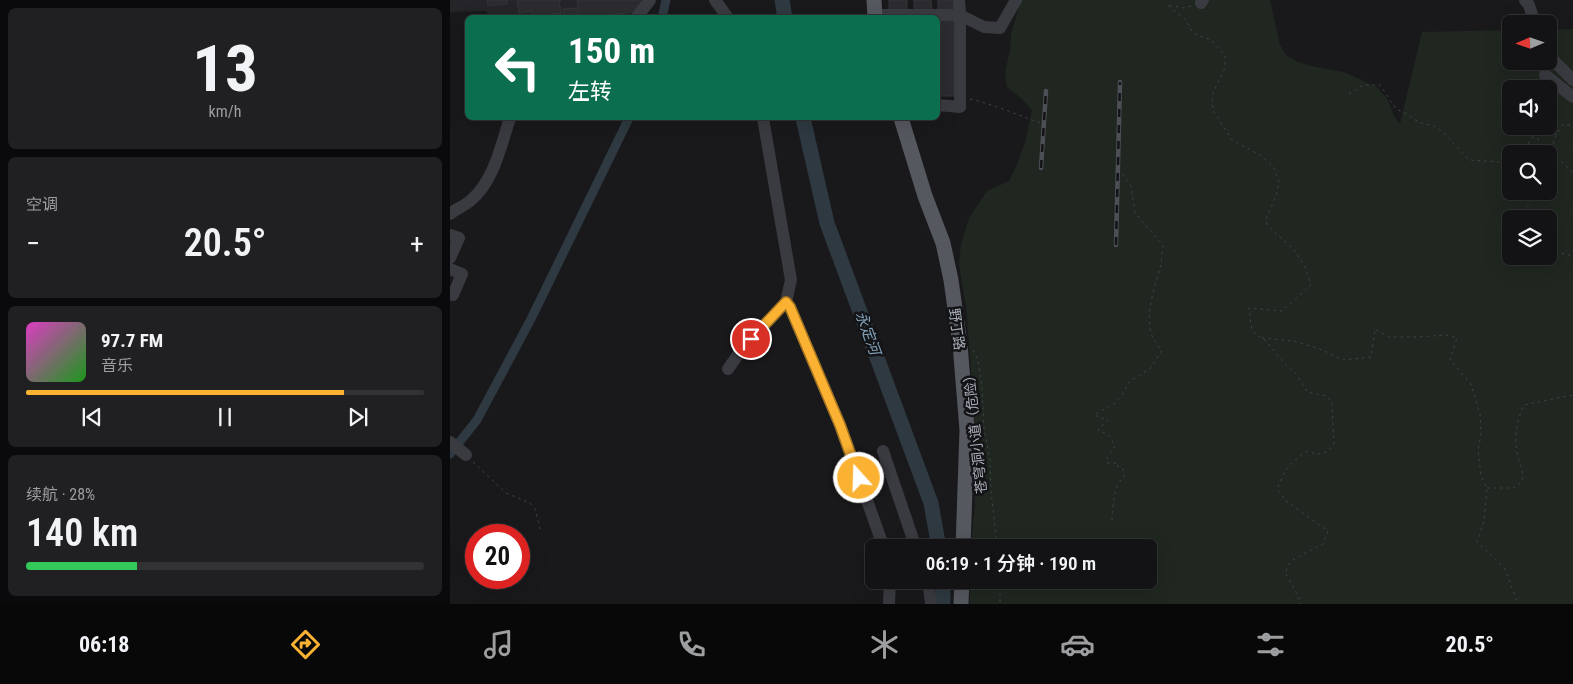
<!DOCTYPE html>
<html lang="zh">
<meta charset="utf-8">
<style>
body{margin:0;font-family:"Roboto Condensed","Noto Sans SC",sans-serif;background:#202022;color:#f1f3f6;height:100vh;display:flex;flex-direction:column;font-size:19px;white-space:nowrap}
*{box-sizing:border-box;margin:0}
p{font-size:16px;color:#9d9ea0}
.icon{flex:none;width:28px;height:28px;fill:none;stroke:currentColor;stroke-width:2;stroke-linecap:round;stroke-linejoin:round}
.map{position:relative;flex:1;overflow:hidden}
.drawer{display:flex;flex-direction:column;gap:8px;padding:8px;background:#0a0a0c;width:450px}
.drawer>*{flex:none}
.guide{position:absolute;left:15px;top:15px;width:475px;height:105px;border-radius:8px;box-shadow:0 5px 20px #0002,0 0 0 1px #323234;background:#0b6e4f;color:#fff;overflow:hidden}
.needle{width:32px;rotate:268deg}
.controls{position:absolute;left:1052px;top:15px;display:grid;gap:10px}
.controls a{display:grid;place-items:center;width:55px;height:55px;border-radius:8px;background:#131315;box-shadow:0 5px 20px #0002,0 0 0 1px #323234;font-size:25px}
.speed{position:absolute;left:15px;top:524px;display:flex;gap:10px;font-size:25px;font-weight:700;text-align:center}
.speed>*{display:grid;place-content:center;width:65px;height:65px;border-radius:50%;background:#131315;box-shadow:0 5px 20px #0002,0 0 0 1px #323234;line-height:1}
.speed .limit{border:8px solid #d22;background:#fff;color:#111}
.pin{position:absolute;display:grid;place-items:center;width:42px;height:42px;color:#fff;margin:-21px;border:2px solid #fff;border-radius:50%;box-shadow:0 1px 5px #0007}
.me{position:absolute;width:55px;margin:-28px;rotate:340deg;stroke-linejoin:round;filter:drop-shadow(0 0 4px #0008)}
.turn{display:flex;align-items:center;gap:18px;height:105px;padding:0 20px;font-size:22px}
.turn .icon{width:65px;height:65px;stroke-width:2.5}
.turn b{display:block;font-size:35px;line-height:42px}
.big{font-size:38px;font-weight:600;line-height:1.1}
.drawer .card{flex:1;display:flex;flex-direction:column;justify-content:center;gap:8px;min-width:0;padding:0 18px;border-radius:8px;background:#202022}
.drawer .dial{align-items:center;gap:0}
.dial b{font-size:65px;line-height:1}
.song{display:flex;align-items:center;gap:15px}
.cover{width:60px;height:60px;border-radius:8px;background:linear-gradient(135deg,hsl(310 70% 55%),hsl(120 70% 35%))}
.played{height:5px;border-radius:2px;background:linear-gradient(90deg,#fbb131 80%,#323234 80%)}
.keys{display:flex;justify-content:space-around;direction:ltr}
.heat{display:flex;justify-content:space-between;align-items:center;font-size:28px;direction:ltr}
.charge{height:8px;border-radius:4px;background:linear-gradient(90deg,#34c759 28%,#323234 0)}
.trip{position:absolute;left:415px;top:539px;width:292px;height:50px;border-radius:8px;background:#131315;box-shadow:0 5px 20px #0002,0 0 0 1px #323234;font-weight:600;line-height:50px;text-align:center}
.tab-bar{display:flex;height:80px;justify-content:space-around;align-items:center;background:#080808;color:#9d9ea0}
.tab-bar .icon{width:35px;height:35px}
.tab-bar .on{color:#fbb131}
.tab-bar b{font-size:22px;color:#f1f3f6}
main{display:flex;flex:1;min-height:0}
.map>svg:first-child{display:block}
.built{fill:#252529}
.green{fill:#1f2720;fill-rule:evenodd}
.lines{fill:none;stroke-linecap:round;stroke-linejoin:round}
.canal{stroke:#2e3941;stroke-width:9}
.river{stroke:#2e3941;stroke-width:15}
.building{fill:#2c2c30;stroke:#333338}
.path{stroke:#404248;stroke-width:1;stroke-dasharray:2.5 4;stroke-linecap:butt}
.minor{stroke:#3a3b41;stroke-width:12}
.major{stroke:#565860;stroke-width:15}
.rail-casing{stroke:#4d4f56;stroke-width:4.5}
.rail{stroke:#141417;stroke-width:2.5;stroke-dasharray:8;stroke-linecap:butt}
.route-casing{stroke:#a37320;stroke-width:12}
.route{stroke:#fbb131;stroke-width:9}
.labels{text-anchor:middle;stroke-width:5;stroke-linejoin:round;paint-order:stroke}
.street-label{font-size:14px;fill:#abb1bc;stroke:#141417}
.water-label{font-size:15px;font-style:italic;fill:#81a0b8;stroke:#141417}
</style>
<main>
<section class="drawer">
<div class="card dial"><b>13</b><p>km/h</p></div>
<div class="card"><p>空调</p>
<div class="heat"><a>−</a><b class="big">20.5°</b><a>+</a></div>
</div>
<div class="card">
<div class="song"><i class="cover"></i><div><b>97.7 FM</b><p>音乐</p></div></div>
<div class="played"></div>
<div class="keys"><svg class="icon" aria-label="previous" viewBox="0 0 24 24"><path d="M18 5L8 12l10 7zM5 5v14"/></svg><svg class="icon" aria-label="pause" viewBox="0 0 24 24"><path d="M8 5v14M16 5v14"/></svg><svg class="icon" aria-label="next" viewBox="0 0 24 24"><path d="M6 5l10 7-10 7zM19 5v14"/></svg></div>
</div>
<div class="card"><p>续航 · 28%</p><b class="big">140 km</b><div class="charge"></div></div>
</section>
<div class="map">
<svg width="1123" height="604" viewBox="0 0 1123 604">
<rect width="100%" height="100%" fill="#19191c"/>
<path class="built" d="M0 0H194L185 12 140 18 38 17 37 11 0 12Z"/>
<path class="green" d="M571 0H820L830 45 837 56 848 62 861 66 894 72 927 87 938 100 944 116 950 124 972 32 1061 30V61H1099V30L1123 29V604H520V580H699V548L521 547 525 506 523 394 516 306 509 265 511 244 519 218 537 191 559 181 567 165 576 139 582 110 572 99 557 87 555 73 560 50 561 34ZM1061 89H1099V126H1061ZM1061 154H1099V191H1061ZM1061 219H1099V256H1061Z"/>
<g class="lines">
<path class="canal" d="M212 18 216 0
M0 454 27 420 81 319 179 118"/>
<path class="river" d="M332 0 335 18
M353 118 377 223 481 503 489 548
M493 580V604"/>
</g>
<path class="building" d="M37 0H57V4L38 6Z
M67 0H111L109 1 111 13 82 17 81 11 69 13Z
M133 0H190L191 5 185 6V12L129 18 127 1Z
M439 0H457V11H439Z
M464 0H481L482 10 464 11Z
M488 0H506V11H488Z
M126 8 127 17 113 18V9Z
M506 16 507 96H489L487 17Z"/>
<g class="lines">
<path class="path" d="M741 6 734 8 717 5 735 19 743 33 762 41 775 55V68L762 95 763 110 782 140 810 155 823 166 829 182 826 196 816 219 817 225 844 250 855 267 861 285 832 311 799 308 802 331 817 342 833 362 847 375 857 392 877 396 882 403 884 445C875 455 869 456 857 451 839 464 835 469 827 489L836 501 878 531 873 544 841 561 835 572 851 602 850 604
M1078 89 1084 79
M899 94 913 85H930L946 109 959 115 963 119 974 124 982 125 993 132 1019 160 1050 162 1061 170
M520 99C546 105 569 116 594 124
M1099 122 1106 135
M1102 152 1123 173
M1063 154V152H1070L1073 144 1077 147 1081 138 1083 137 1088 139 1091 148 1095 154
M1098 154 1102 152 1104 140 1112 125H1123
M1059 166 1057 158H1061
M1076 219V208L1084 198 1080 191
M1099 250 1123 256
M812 338 844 341 873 350 892 360 921 357 925 329 939 337H966L997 335 1007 338 1000 360 1021 384 1030 414 1031 435 1028 450 1031 476 1037 488 1034 521 1027 542 1055 569 1068 604
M523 350 528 360 532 387 534 428 540 461 541 490 547 548
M23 462 56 493 80 503 85 509 91 532
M1037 488H1063L1072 482C1074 467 1069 465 1067 452 1064 435 1067 420 1074 405L1123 395
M662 520C663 504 663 488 674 476L673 469 668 467V463H657V458L665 446 659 435 648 430 658 420 644 415 665 403 674 392 679 382 701 368 712 350C689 330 703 293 710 268 712 261 712 252 713 245L685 213 681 186 672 173
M550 580V604"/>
<path class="minor" d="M265 0 278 18
M1075 0 1079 5 1085 24
M751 3 753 0
M425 15H510L509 0
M186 18 200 0
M1099 56 1123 80
M1095 75 1123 97
M488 105 510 107V15L534 27 550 28 566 0
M0 214C6 209 14 206 20 201 44 182 51 145 60 118
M0 235 9 238 0 258
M0 269 12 274 3 295 0 294
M336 302 340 307 390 425 434 548
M278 369 290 352 336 302 341 280 313 118
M0 442 16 455
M433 451 466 548
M478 580 481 604
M439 604 440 580"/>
<path class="major" d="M424 0 425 18
M451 118 475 196 493 243 501 280 510 344 517 430 513 548
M511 604 512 580"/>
<g class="rail-casing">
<path id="rail" d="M591 168 596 91
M666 245 670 82"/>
</g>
<use href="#rail" class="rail"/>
</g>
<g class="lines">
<g class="route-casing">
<path id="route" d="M301 339 336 302 340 307 390 425 409 478"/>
</g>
<use href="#route" class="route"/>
</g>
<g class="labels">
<g class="street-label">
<text transform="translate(507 329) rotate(82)" y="5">野丁路</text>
<text transform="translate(525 431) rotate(-96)" y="5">苍穹洞小道（危险）</text>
</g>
<g class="water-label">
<text transform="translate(418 333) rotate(70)" y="5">永定河</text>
</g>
</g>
</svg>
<div class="controls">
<a><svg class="needle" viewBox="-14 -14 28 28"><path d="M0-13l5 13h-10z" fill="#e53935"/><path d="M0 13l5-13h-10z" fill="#9d9ea0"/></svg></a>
<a><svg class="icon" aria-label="sound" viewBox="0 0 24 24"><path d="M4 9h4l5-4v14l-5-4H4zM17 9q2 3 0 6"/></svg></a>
<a><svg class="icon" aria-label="search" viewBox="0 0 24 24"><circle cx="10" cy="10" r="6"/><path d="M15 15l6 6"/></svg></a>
<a><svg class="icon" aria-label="layers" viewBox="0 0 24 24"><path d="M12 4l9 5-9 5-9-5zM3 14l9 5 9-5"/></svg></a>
</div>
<div class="speed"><div class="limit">20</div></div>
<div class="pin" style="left:301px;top:339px;background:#d93025"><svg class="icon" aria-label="arrive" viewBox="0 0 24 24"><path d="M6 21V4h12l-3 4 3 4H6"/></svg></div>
<svg class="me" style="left:409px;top:478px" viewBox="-20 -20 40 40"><circle r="17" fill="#fbb131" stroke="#fff" stroke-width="3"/><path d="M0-11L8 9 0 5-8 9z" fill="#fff"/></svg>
<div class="trip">06:19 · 1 分钟 · 190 m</div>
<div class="guide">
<div class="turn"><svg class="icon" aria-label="left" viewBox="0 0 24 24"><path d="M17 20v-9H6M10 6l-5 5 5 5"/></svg><div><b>150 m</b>左转</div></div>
</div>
</div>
</main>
<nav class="tab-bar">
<b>06:18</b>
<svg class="icon on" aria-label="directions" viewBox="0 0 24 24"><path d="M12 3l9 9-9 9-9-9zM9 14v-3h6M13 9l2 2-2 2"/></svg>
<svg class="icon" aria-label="music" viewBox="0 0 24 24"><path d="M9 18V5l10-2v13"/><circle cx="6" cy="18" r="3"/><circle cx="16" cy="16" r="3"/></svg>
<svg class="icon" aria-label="phone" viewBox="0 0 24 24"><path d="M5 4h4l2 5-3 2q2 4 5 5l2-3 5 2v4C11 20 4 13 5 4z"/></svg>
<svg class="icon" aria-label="climate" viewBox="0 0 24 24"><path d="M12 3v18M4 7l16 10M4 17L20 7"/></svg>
<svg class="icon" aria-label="car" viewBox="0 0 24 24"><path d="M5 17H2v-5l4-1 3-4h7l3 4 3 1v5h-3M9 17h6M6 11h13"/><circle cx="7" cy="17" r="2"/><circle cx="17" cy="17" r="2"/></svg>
<svg class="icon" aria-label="filters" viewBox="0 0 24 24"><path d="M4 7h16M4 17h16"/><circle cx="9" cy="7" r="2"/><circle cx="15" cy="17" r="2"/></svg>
<b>20.5°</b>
</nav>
